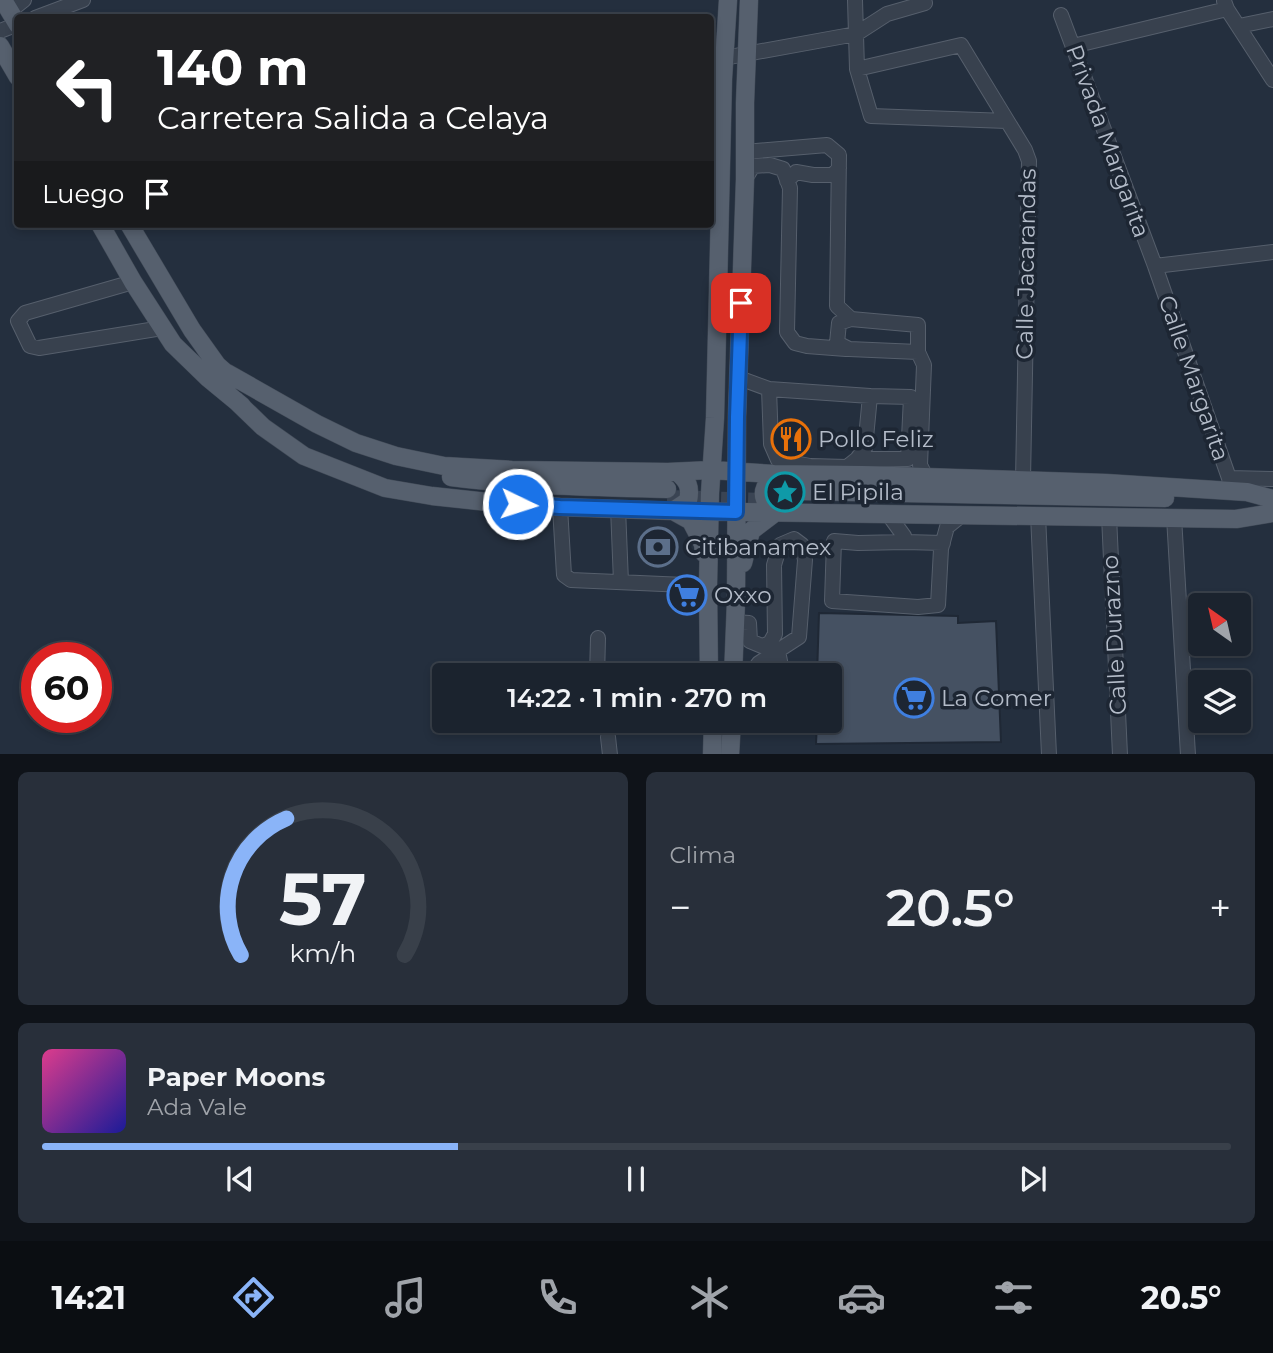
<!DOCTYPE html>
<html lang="es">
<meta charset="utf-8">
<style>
body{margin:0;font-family:Montserrat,sans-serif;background:#282f3a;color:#f1f3f6;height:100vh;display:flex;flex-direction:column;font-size:26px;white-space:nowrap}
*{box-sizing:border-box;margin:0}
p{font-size:23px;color:#a0a4aa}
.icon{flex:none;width:38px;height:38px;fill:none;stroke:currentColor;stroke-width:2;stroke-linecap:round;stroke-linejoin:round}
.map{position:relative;height:754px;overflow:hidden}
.sheet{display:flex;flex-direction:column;gap:18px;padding:18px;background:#0f1319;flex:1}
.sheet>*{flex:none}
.hud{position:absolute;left:14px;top:14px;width:700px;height:214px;border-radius:7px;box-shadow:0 4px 10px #0003,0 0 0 2px #39404a;background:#202124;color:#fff;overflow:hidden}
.needle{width:46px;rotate:326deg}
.tools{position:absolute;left:1188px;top:593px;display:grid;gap:14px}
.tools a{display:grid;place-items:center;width:63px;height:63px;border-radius:7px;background:#1b232e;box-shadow:0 4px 10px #0003,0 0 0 2px #39404a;font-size:35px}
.speed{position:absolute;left:21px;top:642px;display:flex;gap:14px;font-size:35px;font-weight:700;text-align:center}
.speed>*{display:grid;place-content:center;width:91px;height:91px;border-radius:50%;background:#1b232e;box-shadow:0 4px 10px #0003,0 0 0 2px #39404a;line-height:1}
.speed .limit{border:10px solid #d22;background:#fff;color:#111}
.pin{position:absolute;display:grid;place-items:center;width:60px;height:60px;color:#fff;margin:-30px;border-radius:14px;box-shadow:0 4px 10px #0006}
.me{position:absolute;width:77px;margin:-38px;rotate:94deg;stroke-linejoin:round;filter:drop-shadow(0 0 5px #0008)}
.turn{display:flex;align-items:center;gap:24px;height:147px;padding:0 28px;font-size:32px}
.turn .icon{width:91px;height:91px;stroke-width:2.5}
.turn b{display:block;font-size:49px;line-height:60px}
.then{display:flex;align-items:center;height:66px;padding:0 28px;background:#0003;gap:14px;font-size:26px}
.big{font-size:52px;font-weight:600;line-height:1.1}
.sheet .card{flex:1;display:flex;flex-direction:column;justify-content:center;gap:10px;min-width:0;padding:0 24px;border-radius:10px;background:#282f3a}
.sheet .dial{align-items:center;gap:0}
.dial svg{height:182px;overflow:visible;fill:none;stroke:#39404a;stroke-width:7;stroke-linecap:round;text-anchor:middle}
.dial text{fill:#f1f3f6;stroke:none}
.song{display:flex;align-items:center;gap:21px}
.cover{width:84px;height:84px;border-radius:10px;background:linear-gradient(135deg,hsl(330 70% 55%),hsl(240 70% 35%))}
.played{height:7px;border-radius:4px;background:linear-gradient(90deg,#8ab4f8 35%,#39404a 35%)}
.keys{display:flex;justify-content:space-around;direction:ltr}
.heat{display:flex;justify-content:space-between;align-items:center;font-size:38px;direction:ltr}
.sheet .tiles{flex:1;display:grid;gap:18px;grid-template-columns:1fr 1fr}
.card:last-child{grid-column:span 2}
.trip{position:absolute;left:432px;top:663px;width:410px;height:70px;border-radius:7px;background:#1b232e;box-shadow:0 4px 10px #0003,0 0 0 2px #39404a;font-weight:600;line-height:70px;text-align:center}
.dock{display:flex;height:112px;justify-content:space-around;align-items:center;background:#0b0e12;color:#a0a4aa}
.dock .icon{width:49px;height:49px}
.dock .selected{color:#8ab4f8}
.dock b{font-size:32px;color:#f1f3f6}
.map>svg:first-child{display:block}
.green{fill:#263c3f}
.building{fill:#455162;stroke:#1f2835;stroke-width:2}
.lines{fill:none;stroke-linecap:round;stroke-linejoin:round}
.major-tunnel{stroke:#3a4453;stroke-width:18;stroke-dasharray:18 9;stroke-linecap:butt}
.minor-casing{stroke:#565f6c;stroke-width:16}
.major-casing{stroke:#414a57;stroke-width:19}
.minor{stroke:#38414e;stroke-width:14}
.major{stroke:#56606e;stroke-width:18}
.route-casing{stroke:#114b97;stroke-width:18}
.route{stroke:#1a73e8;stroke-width:12}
.labels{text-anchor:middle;stroke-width:7;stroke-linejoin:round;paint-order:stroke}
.street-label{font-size:23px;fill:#b4bcc9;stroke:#1d2633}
.poi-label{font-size:23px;fill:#b4bcc9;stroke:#1d2633;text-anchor:start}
</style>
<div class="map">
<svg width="1273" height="755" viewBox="0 0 1273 755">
<rect width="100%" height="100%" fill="#242f3e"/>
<path class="green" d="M776 480H794L795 504 775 505 770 486Z"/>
<path class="building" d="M819 613 958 616V623L996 621 1001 742 816 744 817 721H830V676H817Z"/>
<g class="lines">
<path class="major-tunnel" d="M667 499 800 503"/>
<g class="minor-casing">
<path id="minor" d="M855 0 857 69 871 116 1007 121
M1224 1 1227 9 1273 80
M10 11 24 0
M1061 15 1155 266 1229 478 1231 491
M35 18 83 0
M1239 26 1273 19
M0 31 18 24
M1073 46 1227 9
M724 58 856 34 887 14 925 3
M857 69 961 45 1025 150 1029 161 1023 480
M745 152 827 145 839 155 837 306 851 319
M745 179 753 166 770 165 783 169 790 188 787 332 795 343 807 346 846 349
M787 181 796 172 813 175H833L839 168
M1155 266 1273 252
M133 282 25 313 18 321 30 346 39 348 162 328
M918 352 849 349 837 343 839 323 851 319 918 325V352L924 365 920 465 926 477
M739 378 769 389 870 396 911 397 908 459H857L847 467 810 466 778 460 771 444 769 389
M857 466V459L865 448 870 396
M1229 478 1273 479
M560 507 564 575 571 580 708 586
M618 508 621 582
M888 514 904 536 905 542 858 543 834 541 832 601 918 607 938 605 941 549 947 527 963 514
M1038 515 1049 755
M1109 516 1120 755
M1174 517 1188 755
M905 542 943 543
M735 622 749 623 750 641 762 646 770 643 775 634 774 565 780 545 794 539 802 545 805 560 799 637 759 663 749 676
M774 647 778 651 783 676
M597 676 598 638
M608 737 610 755"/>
</g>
<g class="major-casing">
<path id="major" d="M3 0 18 25
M0 46 18 77
M100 224 133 282 173 344 208 378 242 406
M129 224 192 330 217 365 234 380
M227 373 317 424 356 443 396 456 444 466 512 470 668 472 711 470 774 474 863 475 1106 483 1247 492 1273 499
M235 400 263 427 304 456 385 488 432 496 497 503 560 507 673 511 1236 519 1273 513
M774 474C761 489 759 499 776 512
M451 477C522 486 595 487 667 489
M800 491 1165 498
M673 511 691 521 703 544 704 553
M673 511 688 501C691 487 688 481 677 472
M743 563 751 531 776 512
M709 676 708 586 710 493 715 418 723 79 728 0
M733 676 736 601 737 417 745 179V103L749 0
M712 755 713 721
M730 755 732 721"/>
</g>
<use href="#minor" class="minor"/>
<use href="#major" class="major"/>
</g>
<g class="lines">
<g class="route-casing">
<path id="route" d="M518 504 560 507 736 512 737 417 741 303"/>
</g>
<use href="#route" class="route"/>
</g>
<defs>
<g id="restaurant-ring" transform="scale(2.0125)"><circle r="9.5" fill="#1d2633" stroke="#e8710a" stroke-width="1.5"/><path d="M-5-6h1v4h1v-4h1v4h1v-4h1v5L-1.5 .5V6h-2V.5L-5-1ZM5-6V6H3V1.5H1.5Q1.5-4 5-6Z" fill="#e8710a"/></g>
<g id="sight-ring" transform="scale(2.0125)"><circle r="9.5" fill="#1d2633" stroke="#0f9aa8" stroke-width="1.5"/><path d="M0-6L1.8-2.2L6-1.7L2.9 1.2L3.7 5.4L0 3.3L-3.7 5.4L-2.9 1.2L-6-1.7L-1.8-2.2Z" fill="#0f9aa8"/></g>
<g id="bank-ring" transform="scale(2.0125)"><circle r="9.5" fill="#1d2633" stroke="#5c6f8a" stroke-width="1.5"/><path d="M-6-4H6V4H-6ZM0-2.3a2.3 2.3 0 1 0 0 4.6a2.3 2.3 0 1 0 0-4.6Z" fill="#5c6f8a"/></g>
<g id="supermarket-ring" transform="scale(2.0125)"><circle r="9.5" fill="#1d2633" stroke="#3f7fe0" stroke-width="1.5"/><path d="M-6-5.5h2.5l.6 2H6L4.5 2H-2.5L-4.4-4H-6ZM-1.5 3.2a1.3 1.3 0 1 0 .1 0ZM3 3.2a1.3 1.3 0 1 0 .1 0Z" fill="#3f7fe0"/></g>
</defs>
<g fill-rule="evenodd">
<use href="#restaurant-ring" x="791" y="439"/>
<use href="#sight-ring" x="785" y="492"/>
<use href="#bank-ring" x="658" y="547"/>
<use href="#supermarket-ring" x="687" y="595"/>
<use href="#supermarket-ring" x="914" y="698"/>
</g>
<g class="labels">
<g class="street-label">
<text transform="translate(1108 141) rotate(70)" y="8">Privada Margarita</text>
<text transform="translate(1026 264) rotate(-89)" y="8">Calle Jacarandas</text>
<text transform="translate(1194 378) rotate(71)" y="8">Calle Margarita</text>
<text transform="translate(1114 635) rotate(-93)" y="8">Calle Durazno</text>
</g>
<g class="poi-label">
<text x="818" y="447">Pollo Feliz</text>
<text x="812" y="500">El Pipila</text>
<text x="685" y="555">Citibanamex</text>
<text x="714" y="603">Oxxo</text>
<text x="941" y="706">La Comer</text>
</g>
</g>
</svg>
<div class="tools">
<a><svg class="needle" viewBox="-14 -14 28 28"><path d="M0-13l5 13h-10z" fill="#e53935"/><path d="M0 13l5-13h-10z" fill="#a0a4aa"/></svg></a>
<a><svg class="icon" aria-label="layers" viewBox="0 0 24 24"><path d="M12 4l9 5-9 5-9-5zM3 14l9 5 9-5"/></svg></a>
</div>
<div class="speed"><div class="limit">60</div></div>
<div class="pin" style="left:741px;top:303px;background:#d93025"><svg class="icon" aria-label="arrive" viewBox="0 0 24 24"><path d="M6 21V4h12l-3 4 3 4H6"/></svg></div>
<svg class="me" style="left:518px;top:504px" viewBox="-20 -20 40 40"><circle r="17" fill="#1a73e8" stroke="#fff" stroke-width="3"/><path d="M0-11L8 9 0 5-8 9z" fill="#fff"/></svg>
<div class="trip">14:22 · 1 min · 270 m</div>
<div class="hud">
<div class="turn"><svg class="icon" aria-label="left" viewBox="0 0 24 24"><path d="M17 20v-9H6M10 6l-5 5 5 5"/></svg><div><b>140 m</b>Carretera Salida a Celaya</div></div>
<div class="then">Luego<svg class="icon" aria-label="arrive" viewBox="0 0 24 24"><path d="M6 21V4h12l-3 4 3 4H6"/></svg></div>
</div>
</div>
<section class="sheet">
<div class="tiles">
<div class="card dial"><svg viewBox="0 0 100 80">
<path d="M14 69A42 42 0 1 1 86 69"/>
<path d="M14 69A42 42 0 0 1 34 9" stroke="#8ab4f8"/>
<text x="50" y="56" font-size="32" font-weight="700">57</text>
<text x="50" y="72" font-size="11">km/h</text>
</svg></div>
<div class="card"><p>Clima</p>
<div class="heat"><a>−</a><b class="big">20.5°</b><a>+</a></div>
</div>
<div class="card">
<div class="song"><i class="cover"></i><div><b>Paper Moons</b><p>Ada Vale</p></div></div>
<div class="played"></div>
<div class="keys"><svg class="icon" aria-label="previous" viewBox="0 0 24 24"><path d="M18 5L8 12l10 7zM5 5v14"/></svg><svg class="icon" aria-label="pause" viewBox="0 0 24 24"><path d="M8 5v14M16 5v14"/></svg><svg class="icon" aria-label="next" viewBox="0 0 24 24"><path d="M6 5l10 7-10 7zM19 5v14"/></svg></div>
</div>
</div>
</section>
<nav class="dock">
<b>14:21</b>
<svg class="icon selected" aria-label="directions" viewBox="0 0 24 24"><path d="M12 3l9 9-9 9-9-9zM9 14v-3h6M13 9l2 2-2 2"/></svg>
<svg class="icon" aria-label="music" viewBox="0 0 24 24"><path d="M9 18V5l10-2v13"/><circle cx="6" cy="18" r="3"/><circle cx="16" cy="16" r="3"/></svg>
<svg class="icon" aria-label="phone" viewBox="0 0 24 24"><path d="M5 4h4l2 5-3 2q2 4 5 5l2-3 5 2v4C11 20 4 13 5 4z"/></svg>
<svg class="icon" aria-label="climate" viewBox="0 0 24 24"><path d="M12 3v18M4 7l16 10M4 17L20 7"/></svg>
<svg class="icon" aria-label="car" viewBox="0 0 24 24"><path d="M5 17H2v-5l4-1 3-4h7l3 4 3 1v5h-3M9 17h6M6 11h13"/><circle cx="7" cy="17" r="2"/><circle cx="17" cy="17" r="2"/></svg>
<svg class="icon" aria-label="filters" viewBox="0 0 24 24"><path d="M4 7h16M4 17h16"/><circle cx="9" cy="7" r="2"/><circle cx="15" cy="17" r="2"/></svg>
<b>20.5°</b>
</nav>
